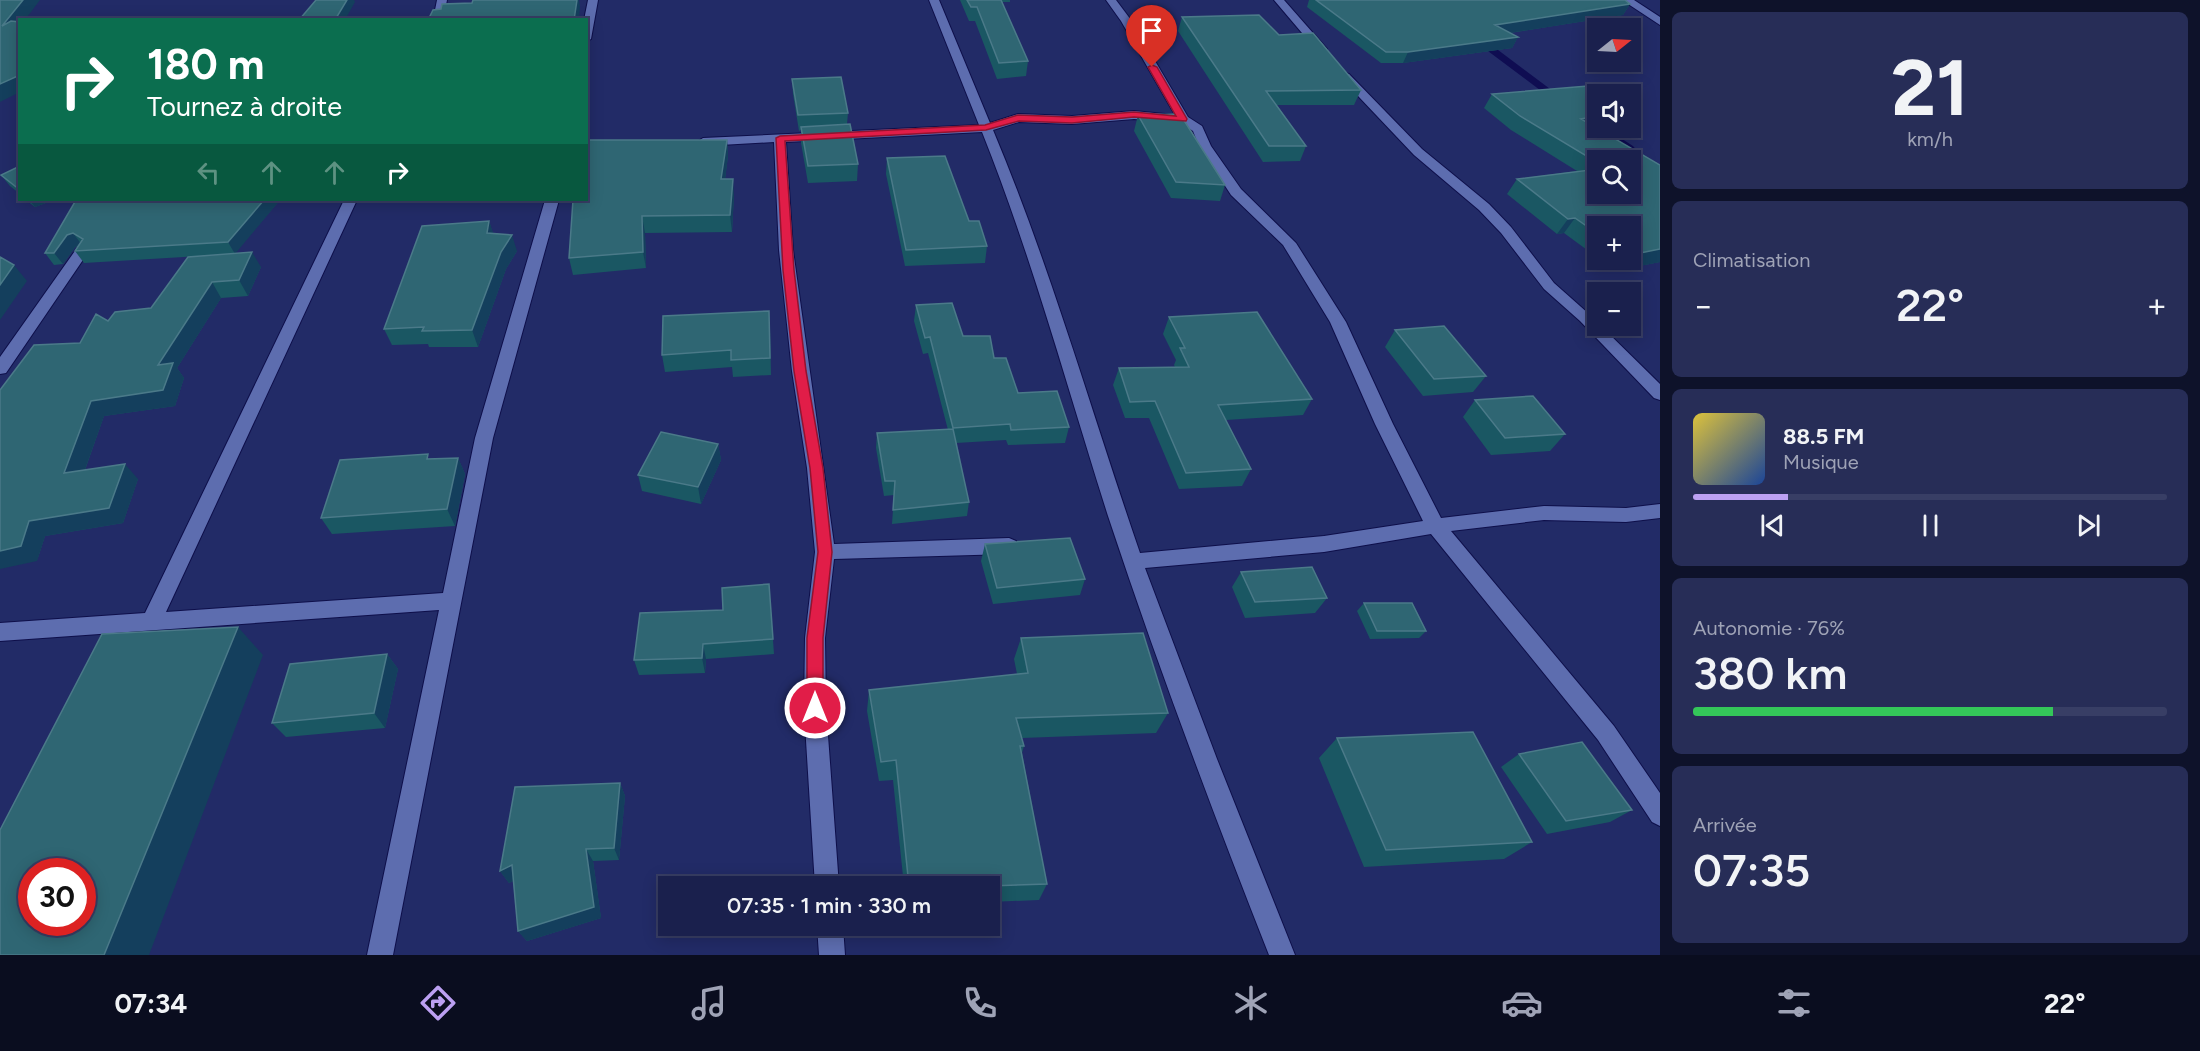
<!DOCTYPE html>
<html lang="fr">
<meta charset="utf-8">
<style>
body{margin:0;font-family:Figtree,sans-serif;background:#272d57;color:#f1f3f6;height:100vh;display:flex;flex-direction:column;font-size:22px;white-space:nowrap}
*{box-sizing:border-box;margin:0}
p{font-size:20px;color:#9fa3b6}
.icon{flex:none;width:33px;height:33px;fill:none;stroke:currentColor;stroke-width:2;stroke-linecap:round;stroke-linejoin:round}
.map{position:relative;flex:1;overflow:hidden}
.side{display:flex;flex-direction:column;gap:12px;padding:12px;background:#0e122a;width:540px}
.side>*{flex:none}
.banner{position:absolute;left:18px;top:18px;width:570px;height:183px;border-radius:0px;box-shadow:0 3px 15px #0003,0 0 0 2px #383e65;background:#0b6e4f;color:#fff;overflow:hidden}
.needle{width:39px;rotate:72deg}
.buttons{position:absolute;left:1587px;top:18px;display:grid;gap:12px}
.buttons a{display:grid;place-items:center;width:54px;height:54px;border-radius:0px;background:#1a204d;box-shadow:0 3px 15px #0003,0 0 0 2px #383e65;font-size:30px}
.speed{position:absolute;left:18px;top:858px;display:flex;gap:12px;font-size:30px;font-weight:700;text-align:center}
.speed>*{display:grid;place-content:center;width:78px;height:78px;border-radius:50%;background:#1a204d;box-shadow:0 3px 15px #0003,0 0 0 2px #383e65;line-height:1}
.speed .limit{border:9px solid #d22;background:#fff;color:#111}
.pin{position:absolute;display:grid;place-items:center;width:51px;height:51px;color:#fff;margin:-62px -26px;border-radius:50% 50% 50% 0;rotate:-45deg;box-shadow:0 0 6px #0007}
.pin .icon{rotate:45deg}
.me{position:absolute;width:66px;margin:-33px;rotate:0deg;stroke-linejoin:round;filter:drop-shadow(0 0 4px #0008)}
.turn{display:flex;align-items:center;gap:21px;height:126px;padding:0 30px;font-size:27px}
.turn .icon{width:78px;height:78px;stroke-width:2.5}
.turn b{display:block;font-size:42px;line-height:51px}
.lanes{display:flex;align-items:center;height:57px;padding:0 30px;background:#0003;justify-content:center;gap:30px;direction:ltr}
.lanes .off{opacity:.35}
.big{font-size:45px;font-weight:600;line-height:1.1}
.side .tile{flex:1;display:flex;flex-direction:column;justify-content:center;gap:9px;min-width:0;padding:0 21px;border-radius:9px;background:#272d57}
.side .dial{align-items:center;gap:0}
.dial b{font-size:78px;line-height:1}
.song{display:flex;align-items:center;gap:18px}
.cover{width:72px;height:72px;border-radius:9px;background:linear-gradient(135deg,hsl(50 70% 55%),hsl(220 70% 35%))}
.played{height:6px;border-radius:3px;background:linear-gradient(90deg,#bca0f2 20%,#383e65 20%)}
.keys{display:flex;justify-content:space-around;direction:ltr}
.heat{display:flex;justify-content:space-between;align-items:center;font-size:33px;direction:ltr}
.charge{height:9px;border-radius:4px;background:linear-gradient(90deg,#34c759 76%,#383e65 0)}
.trip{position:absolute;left:658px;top:876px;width:342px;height:60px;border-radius:0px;background:#1a204d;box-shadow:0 3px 15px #0003,0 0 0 2px #383e65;font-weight:600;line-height:60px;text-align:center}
.menu{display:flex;height:96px;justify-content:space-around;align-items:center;background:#0a0d1f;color:#9fa3b6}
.menu .icon{width:42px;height:42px}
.menu .current{color:#bca0f2}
.menu b{font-size:27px;color:#f1f3f6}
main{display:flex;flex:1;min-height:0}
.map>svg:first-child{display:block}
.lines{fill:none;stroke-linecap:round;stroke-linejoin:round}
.stream{stroke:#0f0d52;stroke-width:7}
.street-casing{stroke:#0e0f4a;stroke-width:2}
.street{fill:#5d6daf;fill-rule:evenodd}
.wall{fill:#1a5763;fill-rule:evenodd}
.shaded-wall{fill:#143f5d}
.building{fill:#2f6673;stroke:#4b7a89;stroke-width:1.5;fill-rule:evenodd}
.route{fill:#e11d48;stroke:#92132f;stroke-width:1.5}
</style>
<main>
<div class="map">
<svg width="1660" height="955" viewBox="0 0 1660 955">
<rect width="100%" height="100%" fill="#222b67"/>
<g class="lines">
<path class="stream" d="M1483 43 1555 97
M1599 128 1631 149"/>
<g class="street-casing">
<path id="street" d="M437 0H447L443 20H433Z
M588 0H598L591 39 586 42V20H584Z
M929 0H939L990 123 1018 114 1072 116 1134 111 1175 115 1121 21 1106 0H1116L1131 20 1188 117 1202 126 1211 146 1241 189 1296 243 1346 322 1393 424 1441 518 1544 506 1626 508 1660 504V518L1626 522 1544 520 1451 531 1614 726 1660 793V826L1652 822 1598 740 1431 534 1324 552 1145 568 1217 759 1295 955H1269C1212 810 1157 664 1108 516 1067 387 1032 257 982 132L786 142 793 250 834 544 1009 538 1016 541 1019 546 1016 551 1009 554 834 559 825 638 826 708 839 886H815L804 708 805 638 815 552 807 468 792 371 779 250 774 142 703 146 697 142 703 138 979 125ZM1134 119 1180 122 1193 131 1199 146 1231 195 1283 245 1330 322 1375 424 1423 521 1324 536 1140 553C1091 411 1051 268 993 130L1019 122 1072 124Z
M1274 0H1284L1327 49V53H1319Z
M1622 0H1634L1660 17V25Z
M1345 73 1349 74 1422 149 1489 204 1511 227 1554 283 1598 322V326H1601L1660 384V400L1654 398 1580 321 1544 289 1501 233 1479 210 1414 155 1341 78V74Z
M344 200H357L166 612 443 593 475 438 545 200H559L493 438 393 955H367L439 610 0 641V623L145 613Z
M82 247 89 251 6 373 0 374V357L77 248Z
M817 926H843L845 955H819Z"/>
</g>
<use href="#street" class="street"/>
</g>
<path class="wall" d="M960 0H1010V2H1002L1028 61 1026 76 997 79 975 21H969Z
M1309 0H1625L1630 4 1623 15 1510 33 1518 37 1512 48 1403 63H1381L1307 7Z
M1182 17 1279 35 1361 90 1354 105H1277L1306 146 1300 161 1263 162 1178 31Z
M792 79 848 113 847 124 858 164 857 181 808 183 801 143V130L799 131 793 94Z
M1588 86 1604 94H1598V128H1605L1598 129 1660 165V262L1614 271 1599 260H1630V226H1598V258L1564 233 1557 234 1507 194 1517 179 1577 171 1511 130 1484 108 1492 94ZM1598 160H1630V194H1598Z
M1138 115 1225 185 1220 201 1171 198 1134 131Z
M727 140 728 156 725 179 734 195 732 232 645 233 646 268 573 275 569 258Z
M887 158 969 221 987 246 985 263 905 266 886 174Z
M20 166V194L10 186 1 175Z
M26 200H54L35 207Z
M76 200H280L235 253 261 267 248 296 221 298 177 368 184 378 175 406 104 416 85 470 138 479 123 523 45 536 37 561 80 343 108 321 151 308 217 255 84 263 75 251 79 246 75 247 63 264 54 265 45 253Z
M489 221 493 234 517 251 506 269 478 347H429L428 344 392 345 384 329Z
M916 305 963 336 994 358 1018 393 1069 427 1065 443 1008 445 1006 440 956 443 969 502 967 516 892 524 894 495 884 496 876 448 877 433 948 430 928 353 923 354 914 321Z
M1169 317 1312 399 1303 415 1226 420 1251 469 1242 486 1179 489 1149 418H1125L1113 385 1119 368 1175 367 1174 365 1176 360 1163 334Z
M770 328 771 375 733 377 732 367 665 372 662 355Z
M1395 330 1486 376 1473 392 1423 396 1385 347Z
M1475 400 1565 434 1550 451 1491 455 1463 417Z
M718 444 721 460 701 504 642 491 638 475Z
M458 458 465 474 455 526 332 534 321 518 430 459Z
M985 544 1085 579 1080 595 993 604 981 561Z
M1241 572 1327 598 1315 613 1245 618 1232 587Z
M769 584 774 654 706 659 705 673 639 675 634 660Z
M1364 603 1426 631 1419 638 1370 639 1357 611Z
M1021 638 1168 713 1156 733 1022 738 1024 746 1022 753 1047 884 1039 900 990 902V886H904L893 780 879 781 867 711 869 690 1017 674 1014 659Z
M387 654 398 669 385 728 286 737 272 723Z
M1337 738 1532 842 1504 859 1364 867 1319 758Z
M1519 754 1632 810 1610 822 1547 834 1501 767Z
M620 783 625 796 619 860 593 861 601 918 527 941 518 931 513 881 509 883 500 871Z"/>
<path class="shaded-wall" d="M23 0H40L25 20H20V27L2 26Z
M347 0H354L355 2 345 20H335Z
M577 0H579L580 6 579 20H574Z
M1630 4 1623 15 1490 36 1495 25Z
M1518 37 1512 48 1403 63 1408 52Z
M20 75V92L0 102V84Z
M1598 116V128H1605L1571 134 1581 119Z
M727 140 728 156 723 196 721 179Z
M733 179 734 195 732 232 730 215Z
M29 200H54L35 207Z
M264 200H280L235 254 228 242Z
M642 216 645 233 646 268 643 252Z
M1575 218 1564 233 1557 234 1568 219Z
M489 221 495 238 487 233Z
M73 233 82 245 75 247 63 264 54 253 67 235Z
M512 235 517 251 506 269 478 347 472 330 501 252Z
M1660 249V262L1614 271 1623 260H1630V255Z
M252 252 261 267 248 296 239 280Z
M14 265 27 281 0 320V285Z
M212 282 221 298 177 368 184 378 175 406 104 416 78 489 64 473 91 401 158 365Z
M718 444 721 460 701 504 698 487Z
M458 458 465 474 455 526 447 509Z
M125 464 138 479 123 523 45 536 37 561 0 569V551L29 521Z
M238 627 263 655 149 955H104Z
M703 644 706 659 705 673 702 658Z
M387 654 398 669 385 728 374 713Z
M620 783 625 796 619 860 614 848Z
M586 849 593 861 601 918 527 941 518 931Z
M512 865 521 877 509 883 500 871Z"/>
<path class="building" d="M0 0H23L2 26 11 21 20 22V75L0 84Z
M316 0H347L335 20H299Z
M473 0H577L574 20H428L433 10 441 9 442 4 472 3Z
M967 0H1001L1028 61 999 63 977 7H971Z
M1316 0H1625L1630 4 1495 25 1518 37 1408 52H1386Z
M1259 15 1279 35 1313 33 1361 90 1266 91 1306 146H1269L1182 17Z
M841 77 848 113 798 115 792 79Z
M1588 86 1604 94H1598V116L1581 119 1660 165V249L1630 255V226H1598V234L1575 218 1568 219 1517 179 1598 169V194H1630V160H1598V163L1520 116 1492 94Z
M1180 114 1225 185 1176 182 1138 115Z
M850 124 858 164 808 166 801 127Z
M588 140H727L721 179H733L730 215 642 216 643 252 569 258 573 200H586V146Z
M945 156 969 221H979L987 246 906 250 887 158Z
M20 166V190L1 175Z
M76 200H264L228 242 75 251 83 239 73 233 67 235 54 253H45Z
M489 221 487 233 512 235 501 252 472 330 422 331 424 327 384 329 422 226Z
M252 252 239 280 212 282 158 365 173 363 163 390 91 401 64 473 125 464 109 508 29 521 21 546 0 551V390L34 345 80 343 96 314 108 321 115 312 151 308 188 257Z
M0 257 14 265 0 285Z
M952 303 963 336H990L994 358H1006L1018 393 1057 391 1069 427 1011 430 1010 424 953 428 930 337 925 338 916 305Z
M769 311 770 358 731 360V350L662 355 663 316Z
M1257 312 1312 399 1218 405 1251 469 1186 473 1155 401 1130 402 1119 368 1189 367 1180 348H1185L1169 317Z
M1444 326 1486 376 1434 379 1395 330Z
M1533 396 1565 434 1505 438 1475 400Z
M953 429 969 502 893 510 895 481H885L877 433Z
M661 432 718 444 698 487 638 475Z
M428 454 427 459 458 458 447 509 321 518 340 460Z
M1070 538 1085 579 997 588 985 544Z
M1312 567 1327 598 1255 602 1241 572Z
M769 584 773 639 703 644 702 658 634 660 640 613 723 610 722 588Z
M1364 603H1412L1426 631H1377Z
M238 627 104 955H0V830L102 634ZM32 872H82V922H32Z
M1143 633 1168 713 1016 718 1024 746H1020L1047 884 988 886H909L896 760 881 762 869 690 1028 673 1021 638Z
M387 654 374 713 272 723 290 664Z
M1473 732 1532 842 1386 850 1337 738Z
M1582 742 1632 810 1566 821 1519 754Z
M620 783 614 848 586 849 594 907 518 931 512 865 500 871 515 787Z"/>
<path class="route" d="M1152 65 1157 67 1187 119 1186 121 1134 117 1072 123 1019 121 986 130 785 141 794 270 806 371 823 468 832 552 823 638V708L821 714 815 716 809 714 807 708V638L818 552 810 468 794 371 783 270 776 138 780 136 985 125 1018 115 1072 117 1134 112 1176 116 1148 67Z"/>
</svg>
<div class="buttons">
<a><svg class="needle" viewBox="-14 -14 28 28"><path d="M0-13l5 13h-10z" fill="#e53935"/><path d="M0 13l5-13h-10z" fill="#9fa3b6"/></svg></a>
<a><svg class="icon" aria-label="sound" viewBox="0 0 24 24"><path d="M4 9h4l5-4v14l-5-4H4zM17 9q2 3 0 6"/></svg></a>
<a><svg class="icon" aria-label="search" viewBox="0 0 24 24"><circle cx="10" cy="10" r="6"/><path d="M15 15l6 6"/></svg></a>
<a>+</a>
<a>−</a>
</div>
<div class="speed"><div class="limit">30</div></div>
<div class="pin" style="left:1152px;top:67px;background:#d93025"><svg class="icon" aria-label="arrive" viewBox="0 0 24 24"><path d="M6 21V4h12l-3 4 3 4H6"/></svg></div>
<svg class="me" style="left:815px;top:708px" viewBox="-20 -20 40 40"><circle r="17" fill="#e11d48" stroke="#fff" stroke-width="3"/><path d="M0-11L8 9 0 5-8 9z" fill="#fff"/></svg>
<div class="trip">07:35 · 1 min · 330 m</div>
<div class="banner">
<div class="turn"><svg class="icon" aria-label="right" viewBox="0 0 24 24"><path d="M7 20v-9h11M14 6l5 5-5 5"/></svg><div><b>180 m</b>Tournez à droite</div></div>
<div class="lanes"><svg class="icon off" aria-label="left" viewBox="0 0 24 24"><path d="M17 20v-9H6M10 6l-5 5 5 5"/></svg><svg class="icon off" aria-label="ahead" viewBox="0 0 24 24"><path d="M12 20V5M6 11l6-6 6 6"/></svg><svg class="icon off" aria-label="ahead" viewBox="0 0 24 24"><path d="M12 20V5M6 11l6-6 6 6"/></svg><svg class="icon" aria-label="right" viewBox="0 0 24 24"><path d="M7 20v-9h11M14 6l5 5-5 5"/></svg></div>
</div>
</div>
<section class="side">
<div class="tile dial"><b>21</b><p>km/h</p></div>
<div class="tile"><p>Climatisation</p>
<div class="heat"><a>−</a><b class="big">22°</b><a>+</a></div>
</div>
<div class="tile">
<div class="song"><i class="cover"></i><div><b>88.5 FM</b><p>Musique</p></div></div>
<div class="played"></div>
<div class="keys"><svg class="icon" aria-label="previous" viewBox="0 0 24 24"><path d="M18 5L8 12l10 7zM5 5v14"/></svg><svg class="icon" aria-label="pause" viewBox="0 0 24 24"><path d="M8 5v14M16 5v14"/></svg><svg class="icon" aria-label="next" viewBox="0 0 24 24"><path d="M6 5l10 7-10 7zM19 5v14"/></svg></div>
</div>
<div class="tile"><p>Autonomie · 76%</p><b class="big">380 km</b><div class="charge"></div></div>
<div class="tile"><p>Arrivée</p><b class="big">07:35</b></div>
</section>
</main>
<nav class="menu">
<b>07:34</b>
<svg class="icon current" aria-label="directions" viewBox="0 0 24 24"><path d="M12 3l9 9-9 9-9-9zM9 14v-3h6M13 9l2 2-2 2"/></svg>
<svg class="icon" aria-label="music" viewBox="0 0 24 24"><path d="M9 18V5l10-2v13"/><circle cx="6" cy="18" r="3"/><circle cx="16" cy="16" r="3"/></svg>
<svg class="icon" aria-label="phone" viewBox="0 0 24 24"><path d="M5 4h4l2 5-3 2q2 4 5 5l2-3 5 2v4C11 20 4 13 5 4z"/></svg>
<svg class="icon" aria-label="climate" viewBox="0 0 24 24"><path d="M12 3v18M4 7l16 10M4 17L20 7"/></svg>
<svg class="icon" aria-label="car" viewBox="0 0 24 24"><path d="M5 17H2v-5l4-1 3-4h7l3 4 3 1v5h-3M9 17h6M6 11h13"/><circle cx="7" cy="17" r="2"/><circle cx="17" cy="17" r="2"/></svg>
<svg class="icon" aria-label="filters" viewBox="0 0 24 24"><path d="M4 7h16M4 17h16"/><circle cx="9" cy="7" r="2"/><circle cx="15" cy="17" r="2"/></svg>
<b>22°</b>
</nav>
